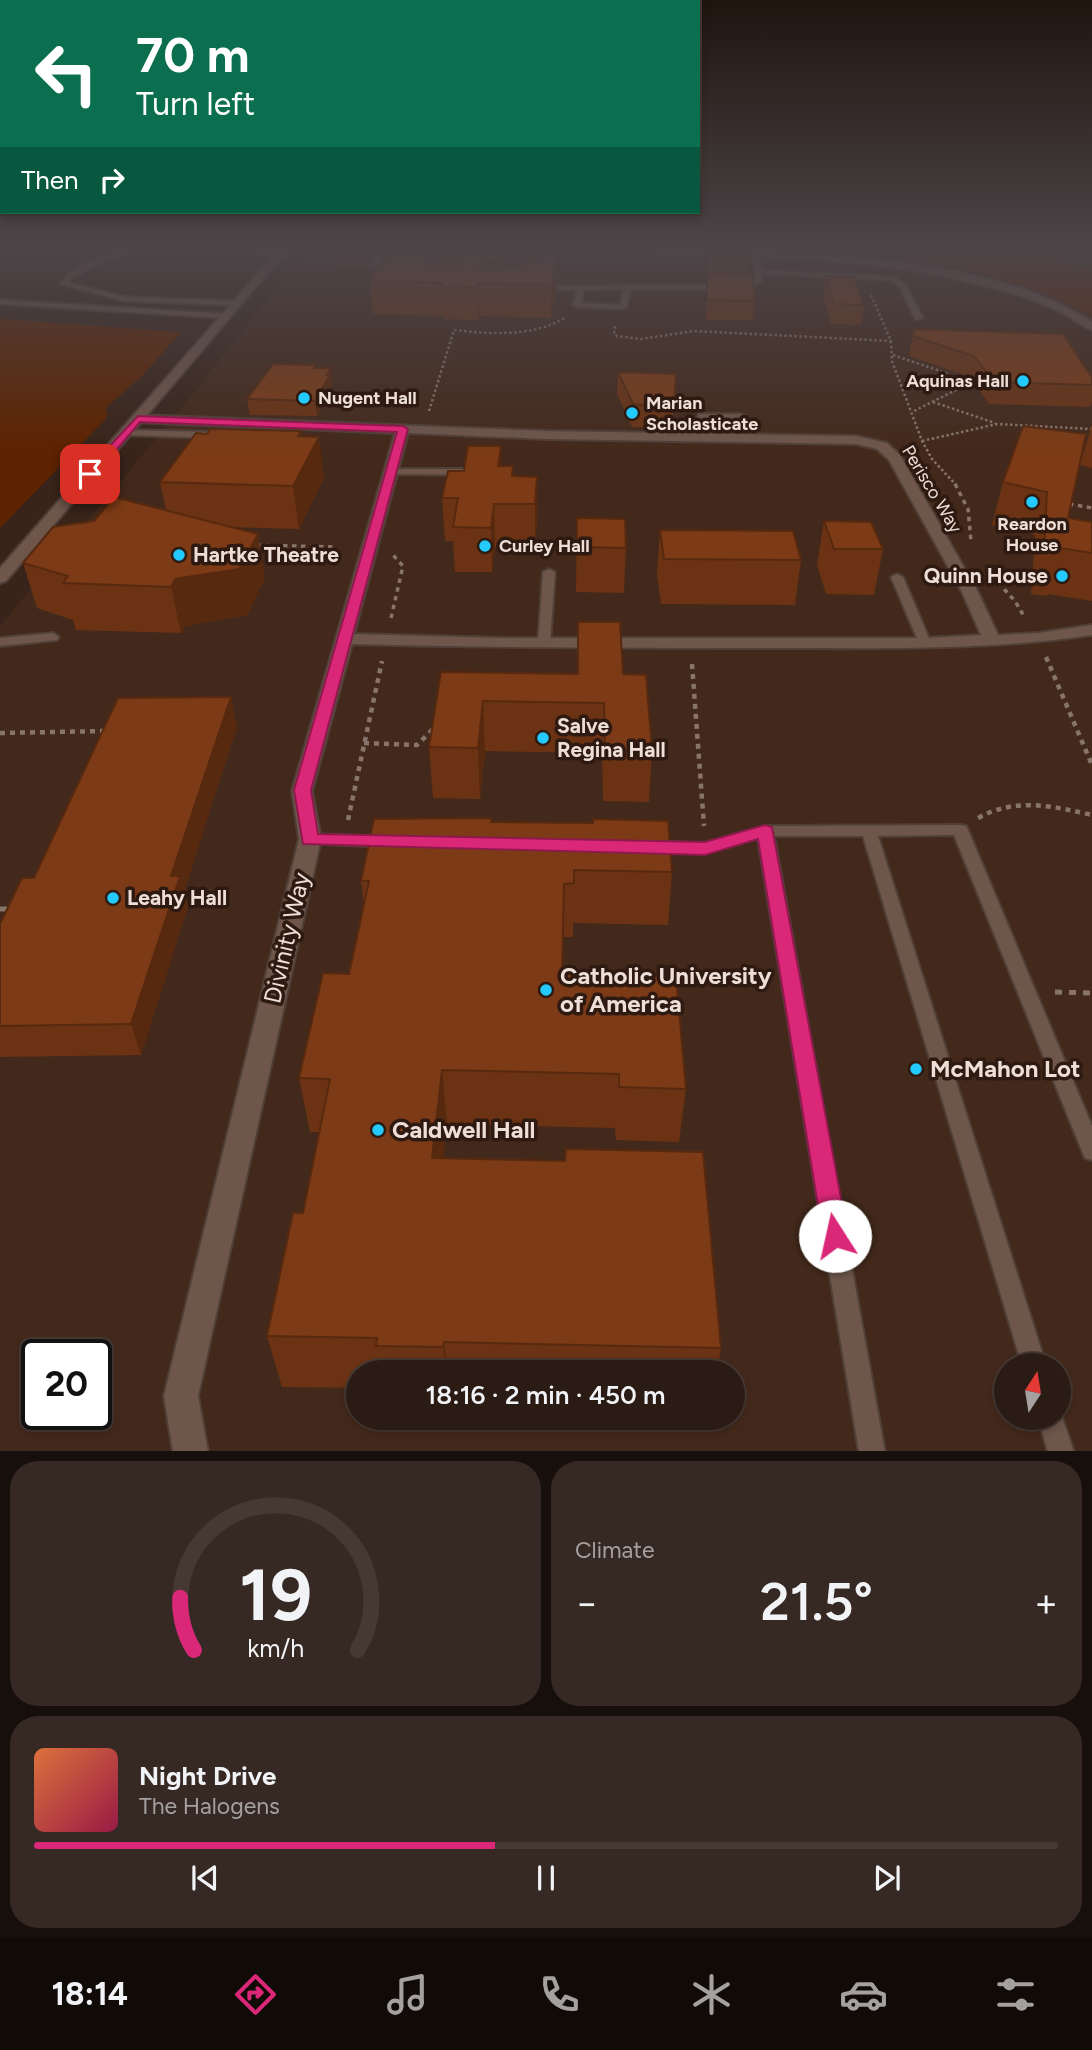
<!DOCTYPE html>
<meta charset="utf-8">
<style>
body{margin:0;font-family:Figtree,sans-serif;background:#362822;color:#f1f3f6;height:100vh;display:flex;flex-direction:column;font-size:26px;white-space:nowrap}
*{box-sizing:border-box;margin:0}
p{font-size:23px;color:#a5a1a0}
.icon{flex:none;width:38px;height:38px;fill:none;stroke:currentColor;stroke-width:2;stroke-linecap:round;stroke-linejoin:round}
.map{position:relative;height:1451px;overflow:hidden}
.panel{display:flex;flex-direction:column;gap:10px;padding:10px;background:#170f0b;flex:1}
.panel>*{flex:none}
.banner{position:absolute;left:0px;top:0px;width:700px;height:214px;box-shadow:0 4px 10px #0003,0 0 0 2px #463934;background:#0b6e4f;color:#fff;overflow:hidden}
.needle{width:46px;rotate:12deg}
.controls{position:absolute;left:994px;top:1353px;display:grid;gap:14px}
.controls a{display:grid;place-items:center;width:77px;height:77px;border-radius:50%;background:#2a1b14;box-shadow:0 4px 10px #0003,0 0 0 2px #463934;font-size:35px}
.speed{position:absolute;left:21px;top:1339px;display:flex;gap:14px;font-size:35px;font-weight:700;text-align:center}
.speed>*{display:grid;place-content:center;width:91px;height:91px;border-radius:50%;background:#2a1b14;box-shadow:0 4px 10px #0003,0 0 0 2px #463934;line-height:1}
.speed .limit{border:4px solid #111;border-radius:10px;background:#fff;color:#111}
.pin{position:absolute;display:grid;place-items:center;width:60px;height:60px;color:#fff;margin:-30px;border-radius:14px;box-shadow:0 4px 10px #0006}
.me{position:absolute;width:77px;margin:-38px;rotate:350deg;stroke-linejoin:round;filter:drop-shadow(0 0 5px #0008)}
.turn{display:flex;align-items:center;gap:24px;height:147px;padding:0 21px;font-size:32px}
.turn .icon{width:91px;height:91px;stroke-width:2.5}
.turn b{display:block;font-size:49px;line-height:60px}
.then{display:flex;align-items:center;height:66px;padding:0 21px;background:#0003;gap:14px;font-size:26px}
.big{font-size:52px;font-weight:600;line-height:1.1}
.panel .widget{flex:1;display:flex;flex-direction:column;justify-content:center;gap:10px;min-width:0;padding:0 24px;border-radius:28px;background:#362822}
.panel .dial{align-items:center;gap:0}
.dial svg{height:182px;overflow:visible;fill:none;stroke:#463934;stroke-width:7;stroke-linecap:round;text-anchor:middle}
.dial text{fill:#f1f3f6;stroke:none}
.song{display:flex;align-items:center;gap:21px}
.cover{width:84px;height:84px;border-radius:10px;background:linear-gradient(135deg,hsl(20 70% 55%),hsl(340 70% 35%))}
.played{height:7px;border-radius:4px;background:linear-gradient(90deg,#db2777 45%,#463934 45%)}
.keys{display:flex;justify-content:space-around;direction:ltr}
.heat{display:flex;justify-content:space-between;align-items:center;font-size:38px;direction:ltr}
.panel .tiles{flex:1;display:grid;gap:10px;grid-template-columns:1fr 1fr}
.widget:last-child{grid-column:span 2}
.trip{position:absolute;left:346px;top:1360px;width:399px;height:70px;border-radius:35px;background:#2a1b14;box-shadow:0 4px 10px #0003,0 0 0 2px #463934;font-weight:600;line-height:70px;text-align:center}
.menu{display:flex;height:112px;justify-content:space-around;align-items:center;background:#110b08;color:#a5a1a0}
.menu .icon{width:49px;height:49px}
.menu .on{color:#db2777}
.menu b{font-size:32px;color:#f1f3f6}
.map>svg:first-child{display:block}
.built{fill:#43291b;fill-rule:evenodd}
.green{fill:#5e2300}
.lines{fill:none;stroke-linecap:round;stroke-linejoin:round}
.service-casing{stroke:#503f37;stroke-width:4}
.minor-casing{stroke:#503f37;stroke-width:4}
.tertiary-casing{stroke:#503f37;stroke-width:4}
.path-far3{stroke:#87756c;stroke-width:2.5;stroke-dasharray:2.5 2.5;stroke-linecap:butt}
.path-far2{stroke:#87756c;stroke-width:3.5;stroke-dasharray:4.5 4.5;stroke-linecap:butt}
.path-far1{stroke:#87756c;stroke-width:4.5;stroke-dasharray:5 5;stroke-linecap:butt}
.path{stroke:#87756c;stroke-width:5;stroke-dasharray:7 7;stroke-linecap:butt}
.service{fill:#6e564b;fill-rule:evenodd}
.minor{fill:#6e564b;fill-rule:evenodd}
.tertiary{fill:#6e564b;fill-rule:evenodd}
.wall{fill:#6b3313}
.shaded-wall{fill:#57290f}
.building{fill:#7c3b16;stroke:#57290f;stroke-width:2}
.route{fill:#db2777;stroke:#8e194d;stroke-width:2}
.poi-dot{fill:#24c9fe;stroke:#2e1a11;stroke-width:2.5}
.labels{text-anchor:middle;stroke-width:7;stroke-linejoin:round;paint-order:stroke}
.far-poi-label{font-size:18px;font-weight:bold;fill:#edded8;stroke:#2e1a11;text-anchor:start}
.far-street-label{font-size:18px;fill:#edded8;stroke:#2e1a11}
.poi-label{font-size:21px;font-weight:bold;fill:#edded8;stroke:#2e1a11;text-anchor:start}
.near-street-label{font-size:24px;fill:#edded8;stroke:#2e1a11}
.near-poi-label{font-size:24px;font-weight:bold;fill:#edded8;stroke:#2e1a11;text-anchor:start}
</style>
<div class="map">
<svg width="1092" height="1452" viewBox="0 0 1092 1452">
<rect width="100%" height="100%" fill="#38241a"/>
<path class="built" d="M308 248H1092V1451L0 1452V626L188 400ZM37 1354H96V1414H37ZM1006 1365H1059V1418H1006ZM359 1372H733V1418H359Z"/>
<path class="green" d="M822 248H1046L1058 260 1092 271V315L1040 291 971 271 893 257H876Z
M0 319 181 332 143 375 109 405 105 411 108 415 105 420 0 528Z"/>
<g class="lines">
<g class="service-casing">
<path id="service" d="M131 248H144L115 256 71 278 69 283 124 297 237 301 241 303 237 305 124 301 61 284C69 266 112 252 131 248Z
M185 248H221L283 254 280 256Z
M385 248 551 256 554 258 547 273 544 275 370 266V264ZM388 252 547 260 542 271 377 263Z
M757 254 760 256 762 270 894 277 906 285 923 318 916 320 899 286 890 280 762 274 761 281 749 289H631L627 307 623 309 577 307 573 305 577 290H539L535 288 539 286 747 285 755 279 754 256ZM624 289 620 305 581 303 584 290Z
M0 300 226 314 230 316 226 318 0 304Z
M699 414H741L746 417 741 420 705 419 701 428 690 439H684L682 437 694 425Z
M126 430 214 432 219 435 214 438 123 435 121 433Z
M391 469H467L472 472 467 475 387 474 386 472Z
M549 569 555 572 550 643 544 647 538 643 543 572Z
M897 574 903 577 931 643 929 646 925 647 919 643 891 577Z
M53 633 59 637 57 640 0 646V638Z
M960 825 966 826 968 830 1092 1126V1160L1085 1158 1082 1151 954 835 878 836 1046 1365H1022L863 836H774L885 1452H859L758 838 705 853 652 852 646 851 644 847 646 843 652 842 705 843 765 826Z
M310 834 387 837 393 838 395 842 393 846 387 847 304 843 302 839 304 835Z
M1059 1409 1074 1452H1048L1038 1418H1059Z"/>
</g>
<g class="minor-casing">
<path id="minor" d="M576 248C642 248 708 251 774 254 877 259 995 264 1086 318L1092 322V330C1081 326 1071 317 1060 312 1041 302 1020 295 1000 290 865 251 719 257 580 251Z
M138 415 547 431 856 436 887 443 900 455 978 592 998 635 1038 633 1092 625V635C985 651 877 648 770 648 630 648 491 648 352 644L312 791 321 839 198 1396 208 1452H173L164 1396 299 839 292 791 395 433 134 422 132 419ZM408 433 547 439 856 444 877 449 889 460 962 592 981 635 925 638H505L354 634Z"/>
</g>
<g class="tertiary-casing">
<path id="tertiary" d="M280 248H289L6 581 0 583V568Z"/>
</g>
<path class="path-far3" d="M871 295 891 341 892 361 922 441 932 459 957 486
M615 326 614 334 617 336 641 339 694 331 891 341
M893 355 946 373 956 390 912 412
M933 402 995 423
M429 411 454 330C488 334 534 337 564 318
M922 441 997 424 1092 429"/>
<path class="path-far2" d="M955 484 968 509 971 541
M1069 504 1092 508
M256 545 335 547 330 559H342
M992 576 1015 601 1025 618
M391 618 403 566 393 555"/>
<path class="path-far1" d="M1046 657 1092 765
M692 664 704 826
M0 733 105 731
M364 743 417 745 436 726
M978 818C1016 797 1052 806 1092 815
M348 820 382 661"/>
<path class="path" d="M0 909H13
M1055 992 1092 993"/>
<use href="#service" class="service"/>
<use href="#minor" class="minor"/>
<use href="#tertiary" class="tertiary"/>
</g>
<path class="wall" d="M382 248 368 262V267H340L339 258Z
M392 248H434L435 251H442L443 248H438H529V256H537V261H557V293L551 318 479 316 478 320 443 319V316L373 314 370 281 384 261 383 255Z
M707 250 750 251V273L755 301 753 320H706V268Z
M826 276 864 305 861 325 831 324 823 295Z
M914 329 1092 378V402L1090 407 989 404 970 377 909 356Z
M316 368 333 383 331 386 332 390 317 416 250 415 247 399Z
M618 372 676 374 672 429 632 427 617 394Z
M1092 424V468L1080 465Z
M1023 426 1068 518 1092 522V601L1048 594 1047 596 1031 594 1035 535 992 525 1003 482Z
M302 437 324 478 299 529 230 527 265 578 247 615 185 626 181 633 76 630 73 620 37 608 23 563 166 510 160 482Z
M501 466H513V476L537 477V519L535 548 495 547 492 572H455L453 541H445L442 498 464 471Z
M577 519 626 548 624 593 576 592Z
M824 521 883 549 874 595 826 594 817 565Z
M660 530 801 560 795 605 661 604 657 574Z
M578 622 623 674 652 751 649 802 603 801 602 753 485 751 480 799 433 798 429 747 441 672 577 674Z
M237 726 184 891 188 906 141 1055 0 1057V924Z
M593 819 672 872 668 925 573 923V937H563V974L686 1089 679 1142 616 1140 615 1128 447 1124 443 1158 721 1348 717 1372H359V1388L282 1387 267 1336 303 1213 319 1132H310L299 1078 349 974 364 904 361 881 491 822 593 823Z"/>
<path class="shaded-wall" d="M373 248H382L368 262 366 254Z
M431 248H434L436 272 424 261Z
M529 248V277L478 283V266L480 262Z
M557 261V293L551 318V285Z
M751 262 749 280 746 282 748 264Z
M478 283 479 316 478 320 477 287Z
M331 368 333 383 331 386 332 390 317 416 315 401Z
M301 431 305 463 319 437 324 478 299 529 293 486 298 436Z
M501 446 502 487 498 466Z
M537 477V519L535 548V504Z
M494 504 495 547 492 572 491 528Z
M258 534 265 578 247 615 185 626 181 633 171 587 175 579Z
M231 697 237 726 184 891 188 906 141 1055 131 1024 171 876Z
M483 701 485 751 480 799 478 748Z
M442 1070 447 1124 438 1212 432 1158Z
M444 1342 447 1372H446L443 1347Z"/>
<path class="building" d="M346 248H373L366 254 367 259 339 258Z
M392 248H431L424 261 432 267 446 270 461 266 459 263 438 259 443 248H528L526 254 514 259 480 262 478 266 483 270 516 268 532 261H557L551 285 478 283 477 287 441 286 443 283 370 281Z
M389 249H392L388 255H383Z
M707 250 750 251 751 262 748 264 707 263Z
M434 251H442L439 257H435Z
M529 256H537L535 261 529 262Z
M707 272 752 273 755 301 707 300Z
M826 276 854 277 864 305 834 304Z
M914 329 1063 334 1092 378V385L994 382 974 356 913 336Z
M273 364 315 365 314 368H331L327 375H330L315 401 247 399Z
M618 372 676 374 674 407 633 404Z
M1023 426 1086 434 1068 518 1092 522V553L1061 548 1060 551 1044 549 1047 492 1003 482Z
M210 429 301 431 298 436 319 437 293 486 160 482 196 433 207 434Z
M468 446H501L498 466H513L512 476 537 477 535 504H494L491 528 453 527 458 498H442L448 471H464Z
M114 497 258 534 239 569 175 579 171 587 63 583 68 576 23 563 53 527 94 521Z
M577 518 625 519 626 548 577 547Z
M824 521 871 522 883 549H834Z
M660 530 793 531 801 560 664 559Z
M578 622H620L623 674 646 675 652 751 605 750 604 703 483 701 478 748 429 747 441 672 578 674Z
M231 697 171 876H180L131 1024 0 1026V924L22 878H34L118 698Z
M491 818V822L593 823V819L668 821 672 872 574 870V883L564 884 562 974 676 976 686 1089 619 1087V1074L442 1070 432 1158 565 1161 566 1149 703 1152 721 1348 444 1342 443 1347 376 1346 377 1338 267 1336 293 1213H303L330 1079 299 1078 323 973 349 974 369 881H361L374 819Z"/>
<linearGradient id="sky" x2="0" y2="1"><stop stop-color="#1f140e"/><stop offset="0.55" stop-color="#4d4549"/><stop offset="1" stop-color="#4d4549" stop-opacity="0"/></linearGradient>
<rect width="1092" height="451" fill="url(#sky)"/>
<path class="route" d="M138 416 403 426 408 429 311 790 318 834 705 842 765 825 772 827 848 1236 844 1244 835 1248 826 1244 823 1236 758 839 705 855 303 844 294 790 397 432 140 422 94 476H86V471Z"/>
<g class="poi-dot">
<circle cx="1023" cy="381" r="7"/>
<circle cx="304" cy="398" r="7"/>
<circle cx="632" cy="413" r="7"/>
<circle cx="1032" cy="502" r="7"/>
<circle cx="485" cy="546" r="7"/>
<circle cx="179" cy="555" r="7"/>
<circle cx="1062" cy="576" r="7"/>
<circle cx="543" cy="738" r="7"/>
<circle cx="113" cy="898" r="7"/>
<circle cx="546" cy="990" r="7"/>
<circle cx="916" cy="1069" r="7"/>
<circle cx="378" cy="1130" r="7"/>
</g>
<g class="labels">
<g class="far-poi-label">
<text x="1009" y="387" text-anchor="end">Aquinas Hall</text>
<text x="318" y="404">Nugent Hall</text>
<text x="646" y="409">Marian<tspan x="646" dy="21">Scholasticate</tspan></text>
<text x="1032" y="530" text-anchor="middle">Reardon<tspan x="1032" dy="21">House</tspan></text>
<text x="499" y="552">Curley Hall</text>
</g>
<g class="far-street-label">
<text transform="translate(932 489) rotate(59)" y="6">Perisco Way</text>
</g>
<g class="poi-label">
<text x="193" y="562">Hartke Theatre</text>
<text x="1048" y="583" text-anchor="end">Quinn House</text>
<text x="557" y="733">Salve<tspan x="557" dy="24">Regina Hall</tspan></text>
<text x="127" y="905">Leahy Hall</text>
</g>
<g class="near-street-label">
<text transform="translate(287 938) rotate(-77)" y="8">Divinity Way</text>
</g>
<g class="near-poi-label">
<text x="560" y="984">Catholic University<tspan x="560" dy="28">of America</tspan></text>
<text x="930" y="1077">McMahon Lot</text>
<text x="392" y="1138">Caldwell Hall</text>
</g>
</g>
</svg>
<div class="controls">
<a><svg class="needle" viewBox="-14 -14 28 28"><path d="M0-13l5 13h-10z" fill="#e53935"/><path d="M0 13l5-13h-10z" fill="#a5a1a0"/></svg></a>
</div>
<div class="speed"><div class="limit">20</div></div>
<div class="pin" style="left:90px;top:474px;background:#d93025"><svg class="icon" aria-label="arrive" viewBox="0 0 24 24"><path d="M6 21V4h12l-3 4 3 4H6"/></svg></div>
<svg class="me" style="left:835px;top:1236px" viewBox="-20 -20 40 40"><circle r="19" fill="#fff"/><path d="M0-13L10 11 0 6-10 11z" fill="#db2777"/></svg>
<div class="trip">18:16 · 2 min · 450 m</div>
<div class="banner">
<div class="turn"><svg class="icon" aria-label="left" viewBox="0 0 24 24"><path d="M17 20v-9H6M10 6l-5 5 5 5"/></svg><div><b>70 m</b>Turn left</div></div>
<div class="then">Then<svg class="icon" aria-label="right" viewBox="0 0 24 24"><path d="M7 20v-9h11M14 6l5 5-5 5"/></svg></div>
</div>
</div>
<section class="panel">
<div class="tiles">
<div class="widget dial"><svg viewBox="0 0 100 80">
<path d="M14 69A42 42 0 1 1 86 69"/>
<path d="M14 69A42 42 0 0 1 8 46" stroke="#db2777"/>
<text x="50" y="56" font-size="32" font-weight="700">19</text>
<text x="50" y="72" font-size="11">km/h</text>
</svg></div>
<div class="widget"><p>Climate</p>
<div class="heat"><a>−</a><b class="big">21.5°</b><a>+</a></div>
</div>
<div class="widget">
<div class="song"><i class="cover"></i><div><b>Night Drive</b><p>The Halogens</p></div></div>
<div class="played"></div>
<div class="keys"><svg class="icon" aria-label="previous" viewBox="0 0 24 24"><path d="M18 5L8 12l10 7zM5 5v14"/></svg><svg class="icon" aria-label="pause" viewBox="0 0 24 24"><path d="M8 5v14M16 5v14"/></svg><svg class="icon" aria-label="next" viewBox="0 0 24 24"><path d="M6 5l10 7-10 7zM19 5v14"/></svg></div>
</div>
</div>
</section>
<nav class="menu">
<b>18:14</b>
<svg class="icon on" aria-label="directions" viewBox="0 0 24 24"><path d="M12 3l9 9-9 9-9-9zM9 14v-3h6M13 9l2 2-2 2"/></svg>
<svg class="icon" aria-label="music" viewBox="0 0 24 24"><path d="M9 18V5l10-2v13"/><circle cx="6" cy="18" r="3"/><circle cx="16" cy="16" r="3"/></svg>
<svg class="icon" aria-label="phone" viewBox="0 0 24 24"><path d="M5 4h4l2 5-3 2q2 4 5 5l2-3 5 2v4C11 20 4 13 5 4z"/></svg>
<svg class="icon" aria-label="climate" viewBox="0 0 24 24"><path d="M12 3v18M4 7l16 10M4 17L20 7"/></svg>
<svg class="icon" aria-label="car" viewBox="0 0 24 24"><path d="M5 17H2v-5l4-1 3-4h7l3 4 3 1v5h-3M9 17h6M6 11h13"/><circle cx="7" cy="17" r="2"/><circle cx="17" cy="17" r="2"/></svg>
<svg class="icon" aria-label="filters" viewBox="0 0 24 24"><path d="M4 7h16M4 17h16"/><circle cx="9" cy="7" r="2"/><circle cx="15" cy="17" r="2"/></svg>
</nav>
